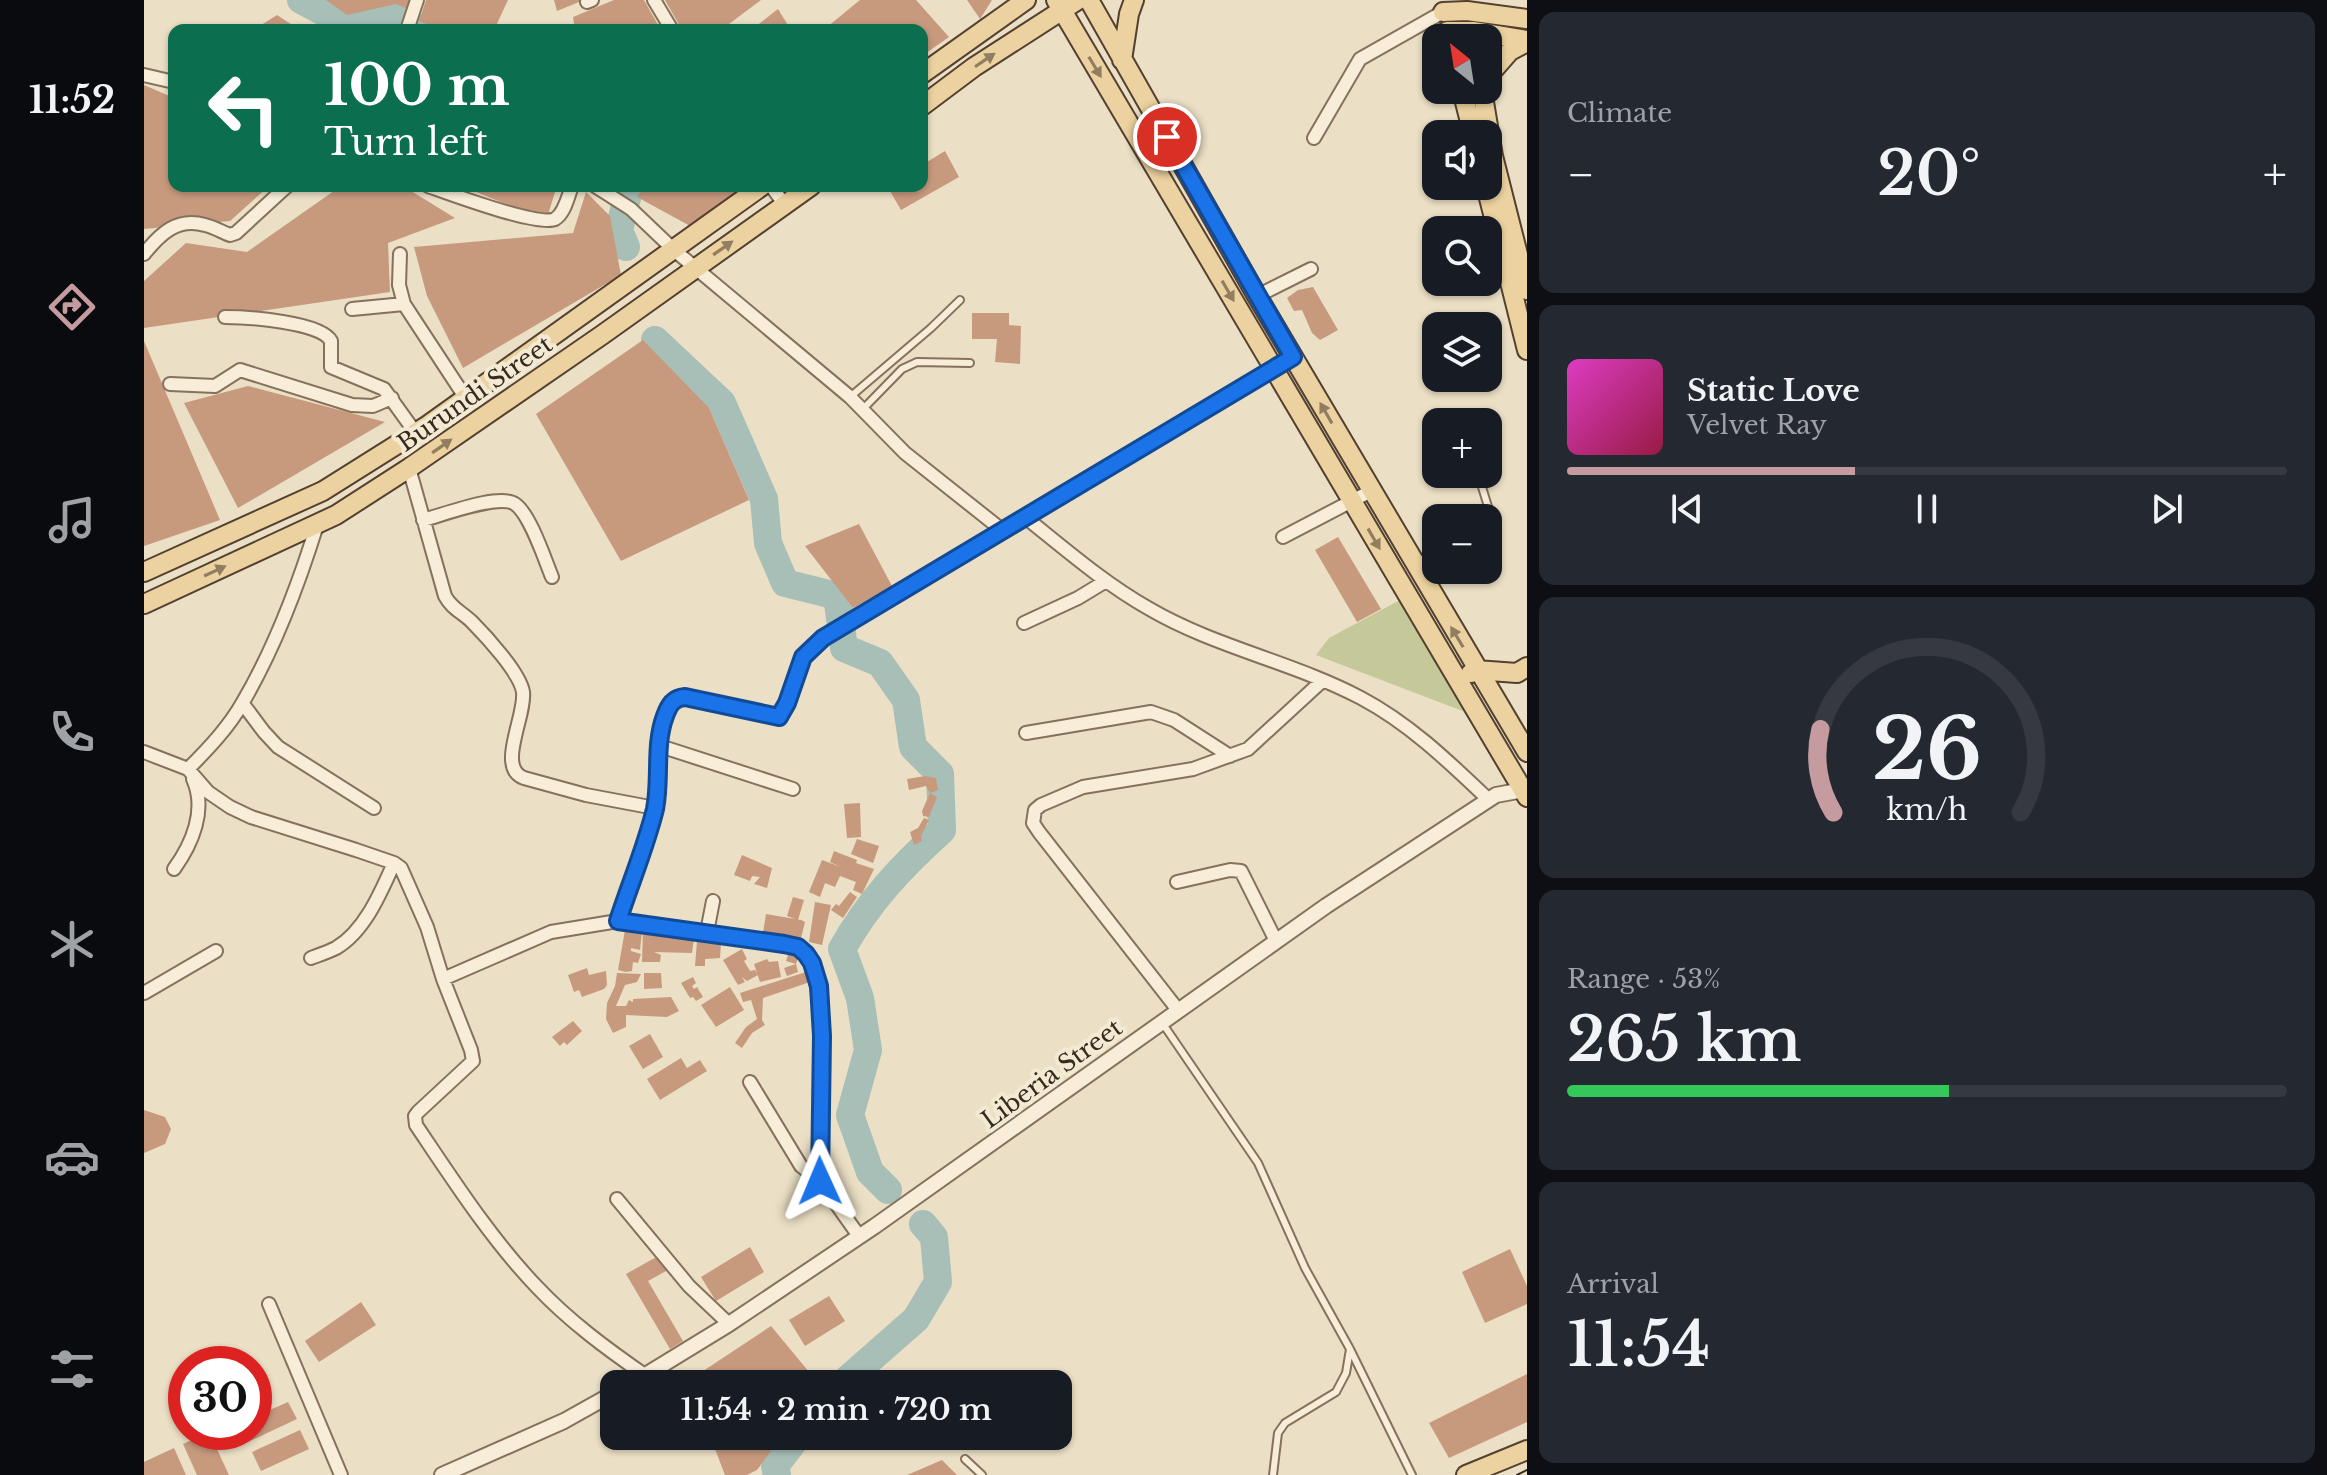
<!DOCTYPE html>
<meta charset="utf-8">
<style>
body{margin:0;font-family:"Libre Baskerville",serif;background:#242831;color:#f1f3f6;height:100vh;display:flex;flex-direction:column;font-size:30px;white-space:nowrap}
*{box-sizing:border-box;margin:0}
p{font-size:26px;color:#9ea1a6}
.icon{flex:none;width:44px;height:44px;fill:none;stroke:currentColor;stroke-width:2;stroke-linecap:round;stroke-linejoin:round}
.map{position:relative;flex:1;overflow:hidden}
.details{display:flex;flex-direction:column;gap:12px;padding:12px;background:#0d0f14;width:800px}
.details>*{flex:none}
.guide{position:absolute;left:24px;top:24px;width:760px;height:168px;border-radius:16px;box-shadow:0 2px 6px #0004;background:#0b6e4f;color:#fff;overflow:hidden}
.needle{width:52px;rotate:330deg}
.tools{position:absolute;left:1278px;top:24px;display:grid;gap:16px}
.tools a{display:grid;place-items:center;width:80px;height:80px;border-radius:16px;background:#171b24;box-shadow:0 2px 6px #0004;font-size:40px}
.speed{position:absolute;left:24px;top:1346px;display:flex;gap:16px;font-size:40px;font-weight:700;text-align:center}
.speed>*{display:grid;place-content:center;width:104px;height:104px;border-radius:50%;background:#171b24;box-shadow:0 2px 6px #0004;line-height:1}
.speed .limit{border:12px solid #d22;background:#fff;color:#111}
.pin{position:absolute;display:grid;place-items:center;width:68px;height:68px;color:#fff;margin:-34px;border:4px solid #fff;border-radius:50%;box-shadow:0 2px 8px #0007}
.me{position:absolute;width:88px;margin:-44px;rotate:359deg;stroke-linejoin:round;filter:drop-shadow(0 0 6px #0008)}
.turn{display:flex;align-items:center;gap:28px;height:168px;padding:0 24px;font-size:36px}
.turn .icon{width:104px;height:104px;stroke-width:2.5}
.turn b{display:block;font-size:56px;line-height:68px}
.big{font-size:60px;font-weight:600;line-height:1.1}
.details .widget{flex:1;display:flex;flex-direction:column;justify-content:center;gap:12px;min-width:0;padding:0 28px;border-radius:16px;background:#242831}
.details .dial{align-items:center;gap:0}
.dial svg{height:208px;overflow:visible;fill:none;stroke:#363941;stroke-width:7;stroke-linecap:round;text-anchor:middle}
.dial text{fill:#f1f3f6;stroke:none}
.song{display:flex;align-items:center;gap:24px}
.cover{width:96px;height:96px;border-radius:12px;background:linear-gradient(135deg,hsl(310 70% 55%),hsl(340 70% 35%))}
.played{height:8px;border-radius:4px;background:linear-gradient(90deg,#c59b9f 40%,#363941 40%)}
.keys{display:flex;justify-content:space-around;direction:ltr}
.heat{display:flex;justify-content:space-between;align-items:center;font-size:44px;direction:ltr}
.charge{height:12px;border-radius:6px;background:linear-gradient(90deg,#34c759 53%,#363941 0)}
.trip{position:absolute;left:456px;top:1370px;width:472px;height:80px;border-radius:16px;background:#171b24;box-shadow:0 2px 6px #0004;font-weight:600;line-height:80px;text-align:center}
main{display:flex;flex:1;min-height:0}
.dock{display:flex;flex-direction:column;width:144px;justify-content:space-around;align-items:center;background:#090b0e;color:#9ea1a6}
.dock .icon{width:56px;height:56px}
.dock .on{color:#c59b9f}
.dock b{font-size:36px;color:#f1f3f6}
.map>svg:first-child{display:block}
.green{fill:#c5c99a}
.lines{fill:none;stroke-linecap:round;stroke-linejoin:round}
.river{stroke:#a7bfb7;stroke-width:28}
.building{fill:#c79a7e}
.service-casing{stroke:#85715c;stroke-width:10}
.minor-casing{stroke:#85715c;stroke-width:16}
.tertiary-casing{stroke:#85715c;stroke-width:18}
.primary-casing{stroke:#534030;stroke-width:22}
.service{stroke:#f7edd8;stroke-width:6}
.minor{stroke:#f7edd8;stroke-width:12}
.tertiary{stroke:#f7edd8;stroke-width:14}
.primary{stroke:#ecd2a0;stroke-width:18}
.tram{stroke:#362a1f;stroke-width:2}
.oneway{fill:#917e60}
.route-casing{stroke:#114b97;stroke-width:20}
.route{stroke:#1a73e8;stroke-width:14}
.labels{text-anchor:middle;stroke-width:8;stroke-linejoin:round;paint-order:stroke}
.street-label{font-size:24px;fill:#362a1f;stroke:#f3ead4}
</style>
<main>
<nav class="dock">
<b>11:52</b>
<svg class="icon on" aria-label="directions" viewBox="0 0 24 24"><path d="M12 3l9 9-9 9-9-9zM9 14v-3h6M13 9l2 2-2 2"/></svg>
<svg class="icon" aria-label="music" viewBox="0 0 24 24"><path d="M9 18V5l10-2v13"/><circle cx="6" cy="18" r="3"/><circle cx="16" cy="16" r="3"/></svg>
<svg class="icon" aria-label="phone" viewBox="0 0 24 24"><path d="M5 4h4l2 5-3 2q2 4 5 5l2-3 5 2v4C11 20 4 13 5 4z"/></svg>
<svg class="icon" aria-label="climate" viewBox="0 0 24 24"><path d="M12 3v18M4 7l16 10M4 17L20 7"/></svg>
<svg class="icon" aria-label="car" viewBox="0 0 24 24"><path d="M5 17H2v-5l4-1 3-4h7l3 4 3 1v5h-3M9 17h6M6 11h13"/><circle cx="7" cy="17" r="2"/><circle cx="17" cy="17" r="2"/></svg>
<svg class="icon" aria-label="filters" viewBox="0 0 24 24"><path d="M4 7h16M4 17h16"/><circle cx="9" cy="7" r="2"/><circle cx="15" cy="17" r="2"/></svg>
</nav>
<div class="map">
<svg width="1383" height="1475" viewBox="0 0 1383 1475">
<rect width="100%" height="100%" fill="#ebdfc5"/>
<path class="green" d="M1258 599 1329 715 1172 655 1185 638Z"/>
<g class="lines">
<path class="river" d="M157 0 202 24 250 15 275 30
M482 247 475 230 486 186
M511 340 578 403 620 499 624 543 641 583 693 596 700 648 736 663 762 700 769 747 796 774 798 830C757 867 725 901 698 949L716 998 724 1050 706 1115 726 1172 744 1190
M698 1384 772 1319 794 1282 790 1237 779 1224
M633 1475 631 1466 654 1436"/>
</g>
<path class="building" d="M182 0H266L264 9 252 4 203 15Z
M282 0H364L350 30H298L275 21Z
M410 0H440L413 11Z
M470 0H500L517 30H431L429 17Z
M521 0H617L577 30H538Z
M716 0H772L805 37 778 56V30H686L683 27Z
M823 0H848L836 19Z
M634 9 647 30H607Z
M133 15 156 30H109Z
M0 85 30 98V186H125L86 221 0 229Z
M801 151 815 177 757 210 743 186H778V165Z
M197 186H259L311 218 244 243 246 292 0 328V281L42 243 103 252Z
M318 186H413L402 221Z
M501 186H604L548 227 493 197Z
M442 192 466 216 477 275 319 368 283 296 270 247 429 233Z
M1169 287 1194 330 1176 340 1168 333 1158 310 1150 311 1143 298 1154 290Z
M828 313H865V325L877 326 876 364 851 362 853 339H828Z
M499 340 565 408 605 500 477 561 392 414Z
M0 341 76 520 0 546Z
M104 386 241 422 94 508 40 403Z
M715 524 748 586 709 608 661 546Z
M1194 537 1237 609 1213 622 1171 550Z
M781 776 792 778 794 790 786 793 793 797 785 817 779 816 778 811 786 793 782 786 765 790 763 779Z
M716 803 717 837 703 838 700 804Z
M780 818 785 820 777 836 778 841 770 845 766 832 774 828Z
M713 839 735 846 729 863 707 854Z
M690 851 713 860 712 863 730 869 718 894 709 890 712 882 696 876 691 887 681 883 676 897 665 892 678 860 697 867 686 862Z
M598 855 628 868 623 888 610 884 616 877 608 876 606 881 590 875Z
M706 892 713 897 699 918 687 910 692 904 695 906Z
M649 897 660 900 654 920 643 916Z
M671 902 687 905 678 945 665 942Z
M622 914 657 920 661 922 657 938 619 933Z
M481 930 498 932 496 950 487 948V951L497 954 494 963 489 962 488 971 482 972 474 970Z
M499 931 550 938 548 953 510 952 517 955 516 962H498Z
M553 941 577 942 576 958 561 959V966H551Z
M598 949 603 959 600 961 606 971 611 970 614 975 603 981 598 977 601 982 594 985 579 960Z
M645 952H650V957L654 958 652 964 654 972 643 976 640 968 652 964 642 961Z
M623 959 625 962 634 961 637 977 616 982 610 964Z
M443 968 445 975 462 971 463 985 460 989 438 997 435 990 430 992 424 975Z
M662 972 666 982 619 998 618 1020 621 1025 608 1033 598 1048 591 1043 602 1027 613 1019 607 1000 599 1002 596 993Z
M473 973 497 974 493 982 481 985 472 1006H482L485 1000 489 1002V999L527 997 535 1011 523 1017 482 1015V1027L469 1033 462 1019 463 1003 471 986Z
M500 973H517L518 988 500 989Z
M549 977 552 983 548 986 550 989 553 987 559 997 552 1001 549 997 546 998 537 983Z
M586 987 600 1010 572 1027 557 1005Z
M429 1021 438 1031 423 1045 420 1042 416 1046 408 1037Z
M506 1034 519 1057 499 1069 485 1046Z
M537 1058 543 1068 556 1060 563 1071 516 1100 503 1079Z
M0 1110 21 1117 27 1129 21 1144 0 1153Z
M606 1247 620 1272 572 1301 557 1277Z
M1366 1249 1383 1286V1304L1341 1323 1318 1272Z
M516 1255 524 1270 504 1281 539 1341 526 1349 482 1274Z
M685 1296 701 1321 661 1346 645 1320Z
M217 1302 232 1325 175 1362 161 1341Z
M627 1326 675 1384H546L544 1381Z
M1383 1374V1422L1305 1458 1285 1423Z
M144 1402 153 1419 104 1442 99 1432H110V1417Z
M156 1430 165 1449 117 1471 108 1452Z
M65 1432 85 1475H53L39 1444Z
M566 1436H638L613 1470 603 1475H581Z
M30 1448 42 1475H0V1462Z
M798 1460 813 1475H763Z"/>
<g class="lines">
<g class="service-casing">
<path id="service" d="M706 397 787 328 816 300
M718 410 758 369 773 362 826 363
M1334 474 1346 513 1344 519
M1273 562 1292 551
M1019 1024 1114 1163 1161 1268 1206 1349 1202 1373 1192 1392 1141 1423 1134 1433 1129 1475
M1206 1349 1268 1475
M821 1459 838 1475"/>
</g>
<g class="minor-casing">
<path id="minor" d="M510 0 528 30
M443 2 448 0
M263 30 273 0
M0 75 30 82
M1170 138 1216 59 1299 12
M284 186C304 193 395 227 411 219 421 213 424 196 428 186
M451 186 487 209 530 250 706 397 761 453 858 530
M627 186 641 205
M0 254C16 234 33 217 61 225 70 227 78 232 86 235L92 233 143 186
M256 254 255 285 260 304 321 397
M1113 296 1167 269
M208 309 260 304
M81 317C103 317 177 322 187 341V367L240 389 271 432
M26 384 71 386 96 370 208 405 229 406 248 398
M265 468 301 596C308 609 318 612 328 622 342 636 376 673 379 692 382 716 352 768 380 778L442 795 511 808
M881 517C921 549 960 583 1004 608 1070 647 1149 662 1217 698 1266 724 1305 762 1345 800
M279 520C299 515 355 493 371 504 386 514 401 560 408 577
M1139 537 1227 491
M880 623 934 598 962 581
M99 704 120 732 134 747 230 808
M882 733 1007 712 1030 720 1086 756
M516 746 649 789
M0 752 44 769 64 792 86 807 107 817 212 850 250 863 257 868 283 927 299 979 327 1050 329 1061 274 1112 271 1116 272 1125C309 1180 347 1239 393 1287 425 1321 463 1349 502 1376
M44 769C64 749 85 727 99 702 130 649 155 583 173 525
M30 869C48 844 63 810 49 779
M1033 882 1086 870 1097 871 1132 941
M474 921 511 808 517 727 525 705 533 698 541 697 635 717 643 703 659 657 679 638 1149 357
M563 932 569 901
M167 958C175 955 184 952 192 948 221 931 237 892 250 863
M299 979 407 932 474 921 563 932 654 947 668 963 677 1007 676 1181
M0 993 72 951
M1034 1010 895 832 889 823 891 810 897 805 939 787 1049 769 1104 749 1178 681
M606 1082 657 1166 676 1181 715 1236
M473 1199 545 1286 585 1324
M125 1304 197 1475"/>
</g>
<g class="tertiary-casing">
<path id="tertiary" d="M487 1384 585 1324 731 1226 1182 906 1352 795 1379 790
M298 1475 420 1421 470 1393"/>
</g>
<g class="primary-casing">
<path id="primary" d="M912 0 1383 797
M945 0 1113 296 1383 752
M1299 12 1323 11 1383 19
M1303 31H1329L1383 40
M978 60 985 14 990 0
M778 74 882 0
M1344 76 1366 51 1383 42
M1318 90 1329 134
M1338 90 1349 156 1383 290
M778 106 830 67 934 0
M1342 186 1383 350
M0 572 179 491 284 425 618 186
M0 604 192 515 265 468 458 335 667 186
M1327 673 1332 670 1373 673 1383 667
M1322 1475 1383 1450"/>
</g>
<use href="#service" class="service"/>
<use href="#minor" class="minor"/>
<use href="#tertiary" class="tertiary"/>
<use href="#primary" class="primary"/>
<path class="tram" d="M1373 1475 1383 1470"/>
</g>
<defs><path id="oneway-solid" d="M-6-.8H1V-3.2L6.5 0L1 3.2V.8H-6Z" transform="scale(2)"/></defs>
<g class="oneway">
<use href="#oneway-solid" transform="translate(841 60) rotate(-34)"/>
<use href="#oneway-solid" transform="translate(951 67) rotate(59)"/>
<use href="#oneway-solid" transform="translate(579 248) rotate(-35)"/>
<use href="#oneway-solid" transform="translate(1084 291) rotate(60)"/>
<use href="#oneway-solid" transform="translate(1182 413) rotate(-120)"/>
<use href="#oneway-solid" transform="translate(298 446) rotate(-35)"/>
<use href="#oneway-solid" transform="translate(1230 539) rotate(60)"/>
<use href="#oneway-solid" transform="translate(71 571) rotate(-25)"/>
<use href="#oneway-solid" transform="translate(1313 637) rotate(-121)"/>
</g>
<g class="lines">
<g class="route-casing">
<path id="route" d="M676 1181 678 1036 675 986 668 963 662 954 654 947 640 944 474 921C486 884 502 846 511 809 517 779 510 745 521 716 525 705 529 698 541 697L635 717 643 703 659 657 679 638 1149 357 1023 137"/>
</g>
<use href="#route" class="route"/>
</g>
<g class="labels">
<g class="street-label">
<text transform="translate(331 394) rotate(-35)" y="8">Burundi Street</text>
<text transform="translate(908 1074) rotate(-36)" y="8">Liberia Street</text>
</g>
</g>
</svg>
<div class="tools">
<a><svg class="needle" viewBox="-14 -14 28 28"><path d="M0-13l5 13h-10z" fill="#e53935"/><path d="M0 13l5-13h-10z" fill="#9ea1a6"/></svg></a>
<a><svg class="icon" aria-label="sound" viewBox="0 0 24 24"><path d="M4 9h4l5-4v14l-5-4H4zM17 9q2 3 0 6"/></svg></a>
<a><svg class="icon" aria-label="search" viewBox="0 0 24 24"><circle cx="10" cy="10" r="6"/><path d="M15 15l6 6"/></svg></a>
<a><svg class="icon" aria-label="layers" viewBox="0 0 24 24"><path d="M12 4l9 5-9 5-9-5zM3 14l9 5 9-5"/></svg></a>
<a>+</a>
<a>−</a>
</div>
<div class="speed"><div class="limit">30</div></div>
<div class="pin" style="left:1023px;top:137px;background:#d93025"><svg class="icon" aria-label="arrive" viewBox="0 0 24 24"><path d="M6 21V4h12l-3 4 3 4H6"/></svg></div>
<svg class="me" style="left:676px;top:1181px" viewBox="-20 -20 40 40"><path d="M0-17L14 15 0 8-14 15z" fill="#1a73e8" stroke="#fff" stroke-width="4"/></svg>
<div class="trip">11:54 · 2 min · 720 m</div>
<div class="guide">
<div class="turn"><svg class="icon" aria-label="left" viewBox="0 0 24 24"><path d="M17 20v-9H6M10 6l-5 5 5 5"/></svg><div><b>100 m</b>Turn left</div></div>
</div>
</div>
<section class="details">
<div class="widget"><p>Climate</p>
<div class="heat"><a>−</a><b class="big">20°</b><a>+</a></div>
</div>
<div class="widget">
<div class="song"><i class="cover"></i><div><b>Static Love</b><p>Velvet Ray</p></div></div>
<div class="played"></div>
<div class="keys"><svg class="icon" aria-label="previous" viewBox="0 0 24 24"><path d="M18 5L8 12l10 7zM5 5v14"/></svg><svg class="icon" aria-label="pause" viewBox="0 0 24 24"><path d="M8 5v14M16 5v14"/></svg><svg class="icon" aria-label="next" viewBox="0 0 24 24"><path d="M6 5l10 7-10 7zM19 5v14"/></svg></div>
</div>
<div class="widget dial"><svg viewBox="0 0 100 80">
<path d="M14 69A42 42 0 1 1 86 69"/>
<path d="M14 69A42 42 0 0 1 9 37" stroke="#c59b9f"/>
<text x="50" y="56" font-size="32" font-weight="700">26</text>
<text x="50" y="72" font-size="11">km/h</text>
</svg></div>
<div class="widget"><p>Range · 53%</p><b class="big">265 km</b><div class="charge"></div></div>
<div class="widget"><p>Arrival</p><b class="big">11:54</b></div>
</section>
</main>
